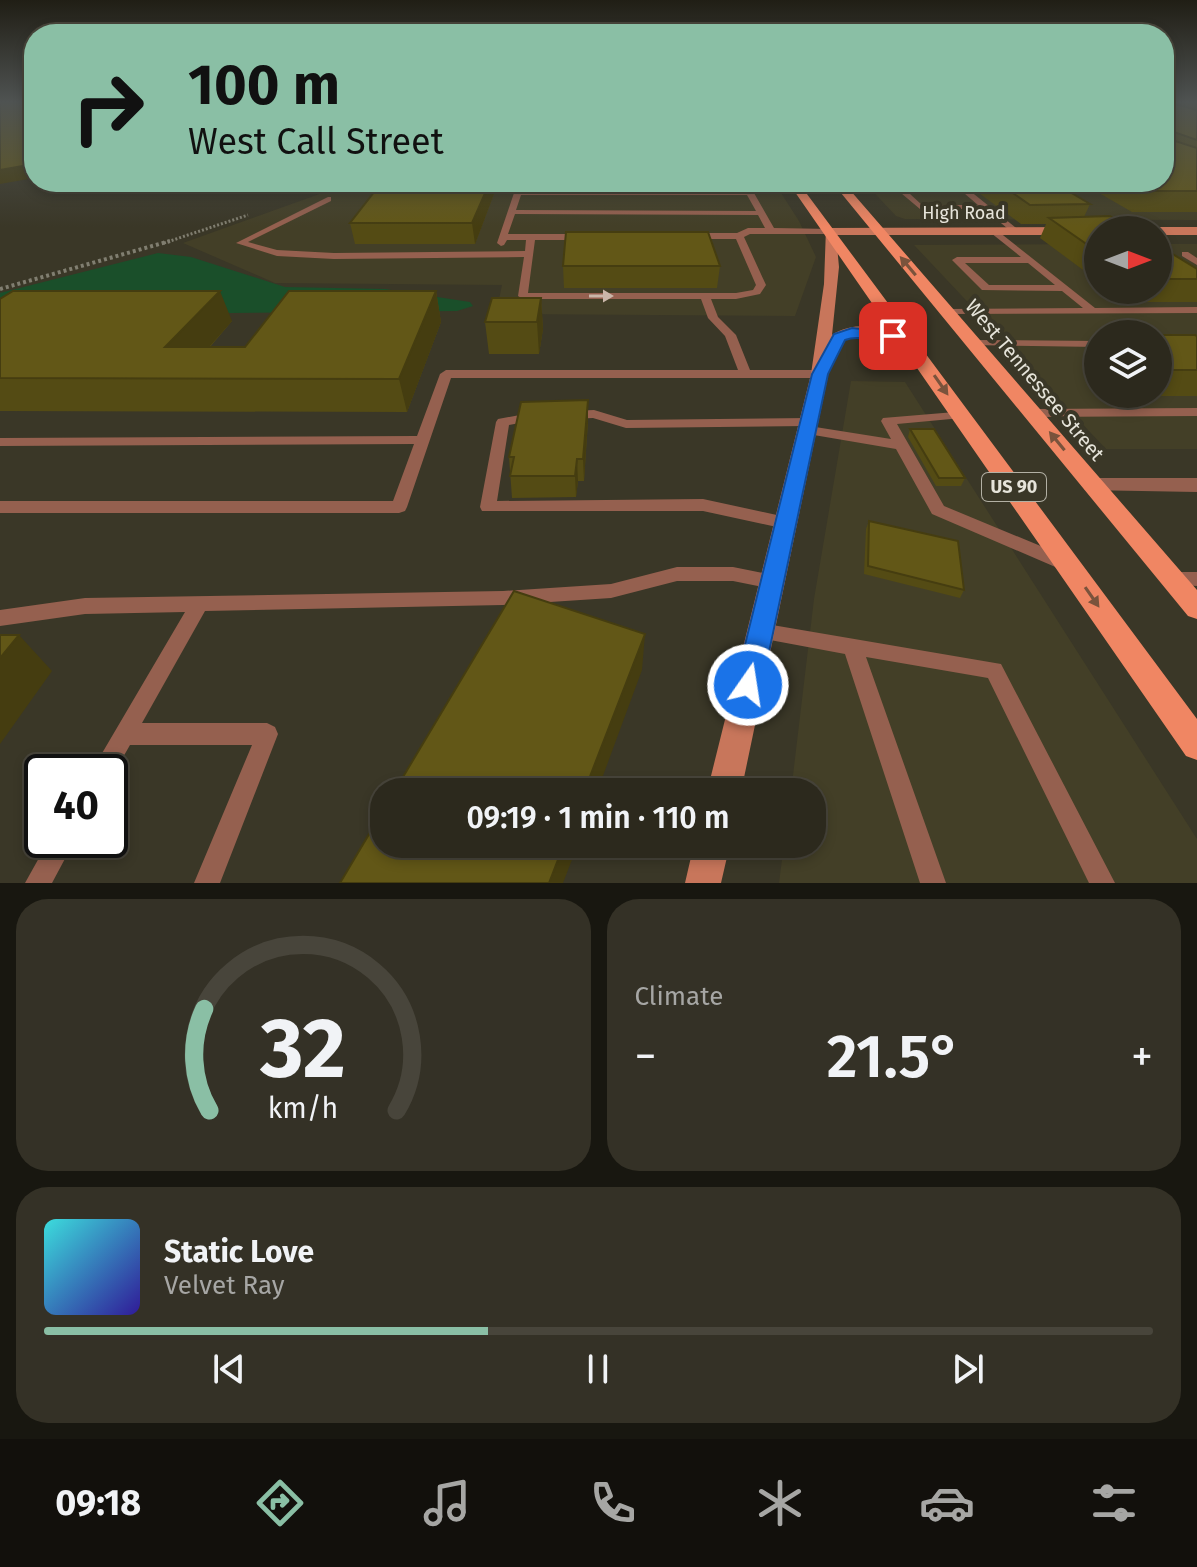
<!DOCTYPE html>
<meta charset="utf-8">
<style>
body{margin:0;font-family:"Fira Sans",sans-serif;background:#343126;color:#f1f3f6;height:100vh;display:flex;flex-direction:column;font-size:30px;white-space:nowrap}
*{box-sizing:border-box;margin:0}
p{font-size:26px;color:#a6a6a4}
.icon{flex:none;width:44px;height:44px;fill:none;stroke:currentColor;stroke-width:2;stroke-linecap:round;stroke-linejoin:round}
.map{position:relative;height:883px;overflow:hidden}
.side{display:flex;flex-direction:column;gap:16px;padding:16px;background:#181710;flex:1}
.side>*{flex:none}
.banner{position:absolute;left:24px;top:24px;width:1150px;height:168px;border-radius:32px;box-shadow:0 4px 12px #0003,0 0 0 2px #48453b;background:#8abfa5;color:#111;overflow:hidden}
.needle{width:52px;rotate:90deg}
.buttons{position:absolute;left:1084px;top:216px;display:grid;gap:16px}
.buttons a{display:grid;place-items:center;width:88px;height:88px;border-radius:50%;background:#2c291d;box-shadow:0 4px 12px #0003,0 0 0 2px #48453b;font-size:40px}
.speed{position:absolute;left:24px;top:754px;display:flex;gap:16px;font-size:40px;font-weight:700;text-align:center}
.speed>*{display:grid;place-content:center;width:104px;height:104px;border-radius:50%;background:#2c291d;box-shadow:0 4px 12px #0003,0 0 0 2px #48453b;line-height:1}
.speed .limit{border:4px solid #111;border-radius:12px;background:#fff;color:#111}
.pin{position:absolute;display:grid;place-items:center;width:68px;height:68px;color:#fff;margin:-34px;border-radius:16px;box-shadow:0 4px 12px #0006}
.me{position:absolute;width:88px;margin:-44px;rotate:13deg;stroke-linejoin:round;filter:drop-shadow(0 0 6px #0008)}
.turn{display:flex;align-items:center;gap:28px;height:168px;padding:0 32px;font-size:36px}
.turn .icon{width:104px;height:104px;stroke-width:2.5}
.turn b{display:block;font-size:56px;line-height:68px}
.big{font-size:60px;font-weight:600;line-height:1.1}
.side .widget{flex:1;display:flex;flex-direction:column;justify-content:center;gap:12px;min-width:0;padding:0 28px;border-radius:32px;background:#343126}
.side .dial{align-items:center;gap:0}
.dial svg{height:208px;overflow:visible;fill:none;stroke:#48453b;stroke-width:7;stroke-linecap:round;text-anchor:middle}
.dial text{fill:#f1f3f6;stroke:none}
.song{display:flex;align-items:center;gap:24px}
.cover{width:96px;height:96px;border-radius:12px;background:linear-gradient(135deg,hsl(180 70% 55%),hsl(250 70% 35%))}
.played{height:8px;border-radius:4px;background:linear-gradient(90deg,#8abfa5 40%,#48453b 40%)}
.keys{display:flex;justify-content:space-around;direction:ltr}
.heat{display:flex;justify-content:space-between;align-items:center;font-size:44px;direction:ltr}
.side .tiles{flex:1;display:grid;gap:16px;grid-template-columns:1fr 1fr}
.widget:last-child{grid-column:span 2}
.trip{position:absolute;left:370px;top:778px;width:456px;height:80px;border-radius:32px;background:#2c291d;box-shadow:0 4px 12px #0003,0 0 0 2px #48453b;font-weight:600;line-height:80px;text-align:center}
.tab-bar{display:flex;height:128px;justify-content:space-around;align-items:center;background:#12100c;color:#a6a6a4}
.tab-bar .icon{width:56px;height:56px}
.tab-bar .active{color:#8abfa5}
.tab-bar b{font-size:36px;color:#f1f3f6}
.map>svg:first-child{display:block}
.built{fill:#433f27;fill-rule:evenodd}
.green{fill:#1a4f2a}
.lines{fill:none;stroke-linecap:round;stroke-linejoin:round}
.path-far1{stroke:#807e70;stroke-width:3;stroke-dasharray:2 2;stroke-linecap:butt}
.path{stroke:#807e70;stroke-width:4;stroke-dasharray:3 3;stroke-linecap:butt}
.lane{fill:#95604f;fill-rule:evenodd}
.street{fill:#95604f;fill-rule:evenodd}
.secondary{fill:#c8765b;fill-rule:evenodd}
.primary{fill:#f08663;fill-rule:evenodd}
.wall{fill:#544b14}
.shaded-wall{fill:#453d10}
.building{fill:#625717;stroke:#453d10;stroke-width:2}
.oneway{fill:#7a533c}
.oneway2{fill:#cab6a9}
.route{fill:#1a73e8;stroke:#114b97;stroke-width:2}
.labels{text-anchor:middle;stroke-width:8;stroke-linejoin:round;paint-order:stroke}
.far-street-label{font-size:18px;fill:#e6e4da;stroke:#3a3727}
.shield{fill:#3a3727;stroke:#b2b0a4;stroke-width:2}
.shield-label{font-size:18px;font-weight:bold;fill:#e6e4da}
.street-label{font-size:20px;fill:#e6e4da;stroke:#3a3727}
</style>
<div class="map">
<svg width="1197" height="883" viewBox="0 0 1197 883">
<rect width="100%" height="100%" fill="#3a3727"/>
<path class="built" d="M1197 153V220L905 219 896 216 864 182H1164Z
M353 182H774L799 221 816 257 795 316 496 314 502 285 275 283 183 243Z
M1098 244V290H1158V244H1197V449H1106L914 245ZM1098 334H1158V394H1098Z
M851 381 905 382 1197 839V883H779L784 844H812V792H791L814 599Z"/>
<path class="green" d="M158 253 191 257 285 287 385 289 470 302 473 306 457 311 21 315 0 324V293Z"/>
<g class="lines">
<path class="path-far1" d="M164 243 248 215"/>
<path class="path" d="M0 289 170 241"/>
<path class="lane" d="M529 182H538L526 191H750L754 193 774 228 833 229 834 231 830 234H750L744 237 766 285 760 294 736 299H711L718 317 736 335 750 370H820L826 374 820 378H451L407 507 405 511 399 513H0V501H393L414 444 0 446V438L417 436 440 374 446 370H738L725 336 708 318 701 299H523L518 296 524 257 334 259 277 256 236 243 328 197H331V201L248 242 277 250 334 253 525 251 526 240H507L504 245 501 246 497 243 514 193ZM521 195H747L756 211 516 210ZM515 214 758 215 765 228H748L737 233H691L687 236 691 239H736L756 285 753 290 736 293H528L535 240H582L586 237 582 234H508Z
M889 182H897L922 205H978L951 182H959L1020 231 1013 233 984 209H920L895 188H841L837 186 841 184H891Z
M994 228 1095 308 1197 307V313L943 314V310L947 309 1083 308 1062 291 982 290 952 260 957 257H1021L991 233 990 231ZM965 263H1028L1055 285H989Z
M1182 252H1188L1197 258V265L1182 256Z
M974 340 1098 341V347L970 345V341Z
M1197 408V416L1034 417 1027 413 1034 409Z
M594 410 627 420 809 418 816 422 809 426 891 439 881 421 883 418 967 411 969 414 967 417 962 418 897 424 944 506 1072 559 1075 564 1072 569 1066 571 1060 569 932 514 896 449 802 433 800 430 806 426 626 428 593 418 569 419 562 415 569 411Z
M536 412 541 413 543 416 541 419 509 425 497 501 703 499 786 517 792 519 794 523 792 527 786 529 703 511H482L480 507 496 422 498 419Z
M677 567H733L772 575 778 577 781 582 778 587 772 589 733 581H677L611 598 503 605 205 611 142 723H267L275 727 278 734 220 883H194L252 745H130L110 780V772H91L185 612 85 614 0 626V610L85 598 503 591 611 584Z
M1172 572H1197V586L1166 584 1163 579 1166 574Z
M761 623 1001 664 1115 883H1089L988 678 866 657 946 883H920L845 654 754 637 752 631 754 625Z
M49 840H75L52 883H25Z"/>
<path class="street" d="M1093 478H1197V492L1085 490 1082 485 1085 480Z"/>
<path class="secondary" d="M1098 227 1103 230H1098V235H836L839 267 832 335C856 318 903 327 923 347L915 352C896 347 860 322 843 342 837 350 835 362 829 371L741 792H707L811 374 824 284 826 228Z
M1158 227H1197V235H1158V230H1153Z
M694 844H730L721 883H685Z"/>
<path class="primary" d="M788 182H798L1197 719V760L1186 756Z
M832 182H843L1197 590V619L1188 616Z"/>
</g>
<path class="wall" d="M1164 103H1197V212H1132L1080 182H1164Z
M382 182H504L503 186H497L475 244H355L350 223Z
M974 182H1053L1090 204 1084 217 1098 230V281L1040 238 1046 224H1021L972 188Z
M1158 245 1197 269V302H1126L1110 290H1158Z
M563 266H720L717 288H564Z
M436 291 441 322 407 412 0 411V299L232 321 210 347H245Z
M541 298 543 329 539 354H489L485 322Z
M1158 335 1197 336V396H1157L1155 394H1158Z
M588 400V421L584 481H578L576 497 512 498 509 457Z
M910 429 965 478 961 486H936L908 437Z
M869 521 964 590 960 598 864 574 866 529Z"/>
<path class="shaded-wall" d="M34 164V178L0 184V170Z
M490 182H497V186L475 244 472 223Z
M220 291 232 321 181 379 165 347Z
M436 291 441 322 407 412 399 379Z
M541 298 543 329 539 354 537 322Z
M588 400V421L584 481 583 459Z
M577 459 578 481 576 497 575 476Z
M645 634 642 670 597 792H584Z
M19 635 52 671 0 744V658Z
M564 844H578L563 883H549Z"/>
<path class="building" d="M0 103H34V164L0 170Z
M1164 103H1172L1197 110V140L1171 131 1172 140 1197 148V191H1143L1126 182H1164Z
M382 182H490L472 223H350Z
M997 182H1053L1090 204 1030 205Z
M1110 216 1133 230H1098V252L1049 218Z
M566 232H708L720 266H563Z
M1158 245 1197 269V279H1158Z
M13 291H220L165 347H245L289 291H436L399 379 0 378V299Z
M492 298H541L537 322H485Z
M1158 335H1195L1197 336V370H1173L1158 358Z
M588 400 583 459H577L575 476H510L514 457H509L521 402Z
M910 429H934L965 478H939Z
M869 521 958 541 964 590 868 566Z
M514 591 645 634 584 792H394Z
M0 635H19L0 658Z
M384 809V844H564L549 883H340Z"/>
<defs><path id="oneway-solid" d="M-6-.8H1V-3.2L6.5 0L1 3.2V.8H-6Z" transform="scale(2)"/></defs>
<g class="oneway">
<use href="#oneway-solid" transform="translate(908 266) rotate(-130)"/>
<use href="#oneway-solid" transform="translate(941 385) rotate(55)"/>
<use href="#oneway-solid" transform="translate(1057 441) rotate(-129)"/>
<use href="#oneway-solid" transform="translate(1092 597) rotate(55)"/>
</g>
<use class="oneway2" href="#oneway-solid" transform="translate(601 296)"/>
<linearGradient id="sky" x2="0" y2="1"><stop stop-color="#201e15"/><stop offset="0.45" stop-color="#4f5352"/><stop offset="1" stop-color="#4f5352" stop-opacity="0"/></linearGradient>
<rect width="1197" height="227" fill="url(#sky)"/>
<path class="route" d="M852 328 893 332 901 336C886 347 862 333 845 340L828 374 762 685 758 693 748 697 739 693 735 685 812 374 834 334Z"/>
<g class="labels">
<g class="far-street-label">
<text x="964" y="219">High Road</text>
</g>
<rect class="shield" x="982" y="473" width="64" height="28" rx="6"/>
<g class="shield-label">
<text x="1014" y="493">US 90</text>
</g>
<g class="street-label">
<text transform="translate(1035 380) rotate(50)" y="7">West Tennessee Street</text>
</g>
</g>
</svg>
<div class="buttons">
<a><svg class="needle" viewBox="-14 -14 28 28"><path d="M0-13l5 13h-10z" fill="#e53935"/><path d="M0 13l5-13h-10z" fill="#a6a6a4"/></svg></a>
<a><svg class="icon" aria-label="layers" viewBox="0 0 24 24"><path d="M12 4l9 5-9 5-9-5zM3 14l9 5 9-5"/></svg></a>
</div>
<div class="speed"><div class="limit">40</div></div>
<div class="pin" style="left:893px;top:336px;background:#d93025"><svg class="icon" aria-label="arrive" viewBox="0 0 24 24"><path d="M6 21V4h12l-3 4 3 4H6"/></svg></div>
<svg class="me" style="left:748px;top:685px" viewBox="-20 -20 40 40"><circle r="17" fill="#1a73e8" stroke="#fff" stroke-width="3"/><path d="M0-11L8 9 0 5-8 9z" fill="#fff"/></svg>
<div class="trip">09:19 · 1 min · 110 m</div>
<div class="banner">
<div class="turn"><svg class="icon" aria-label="right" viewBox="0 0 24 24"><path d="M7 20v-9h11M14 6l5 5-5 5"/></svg><div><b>100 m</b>West Call Street</div></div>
</div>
</div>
<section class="side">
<div class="tiles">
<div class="widget dial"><svg viewBox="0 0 100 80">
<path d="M14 69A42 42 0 1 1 86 69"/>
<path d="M14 69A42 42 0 0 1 12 30" stroke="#8abfa5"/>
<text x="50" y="56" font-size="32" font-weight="700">32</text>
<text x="50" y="72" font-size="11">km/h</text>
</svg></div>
<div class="widget"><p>Climate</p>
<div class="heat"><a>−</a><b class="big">21.5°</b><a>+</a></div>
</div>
<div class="widget">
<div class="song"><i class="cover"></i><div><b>Static Love</b><p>Velvet Ray</p></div></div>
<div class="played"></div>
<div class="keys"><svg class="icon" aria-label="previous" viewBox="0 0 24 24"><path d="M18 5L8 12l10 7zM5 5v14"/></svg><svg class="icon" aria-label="pause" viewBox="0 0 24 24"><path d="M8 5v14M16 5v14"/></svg><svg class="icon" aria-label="next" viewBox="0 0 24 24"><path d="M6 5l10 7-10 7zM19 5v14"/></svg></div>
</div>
</div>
</section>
<nav class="tab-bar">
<b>09:18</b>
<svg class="icon active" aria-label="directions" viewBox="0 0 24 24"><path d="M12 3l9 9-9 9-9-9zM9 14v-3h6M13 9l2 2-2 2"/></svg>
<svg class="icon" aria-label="music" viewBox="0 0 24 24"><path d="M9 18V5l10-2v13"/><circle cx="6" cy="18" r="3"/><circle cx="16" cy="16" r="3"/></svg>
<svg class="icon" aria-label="phone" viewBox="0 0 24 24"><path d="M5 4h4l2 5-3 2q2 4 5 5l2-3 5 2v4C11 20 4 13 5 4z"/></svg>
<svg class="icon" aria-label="climate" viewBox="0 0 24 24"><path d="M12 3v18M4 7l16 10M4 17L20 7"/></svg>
<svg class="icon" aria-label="car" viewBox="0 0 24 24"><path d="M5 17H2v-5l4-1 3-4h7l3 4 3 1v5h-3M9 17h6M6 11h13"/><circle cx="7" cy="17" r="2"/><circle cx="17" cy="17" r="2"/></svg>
<svg class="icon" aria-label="filters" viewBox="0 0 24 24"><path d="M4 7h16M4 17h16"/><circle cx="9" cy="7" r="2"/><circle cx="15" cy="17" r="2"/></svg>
</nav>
